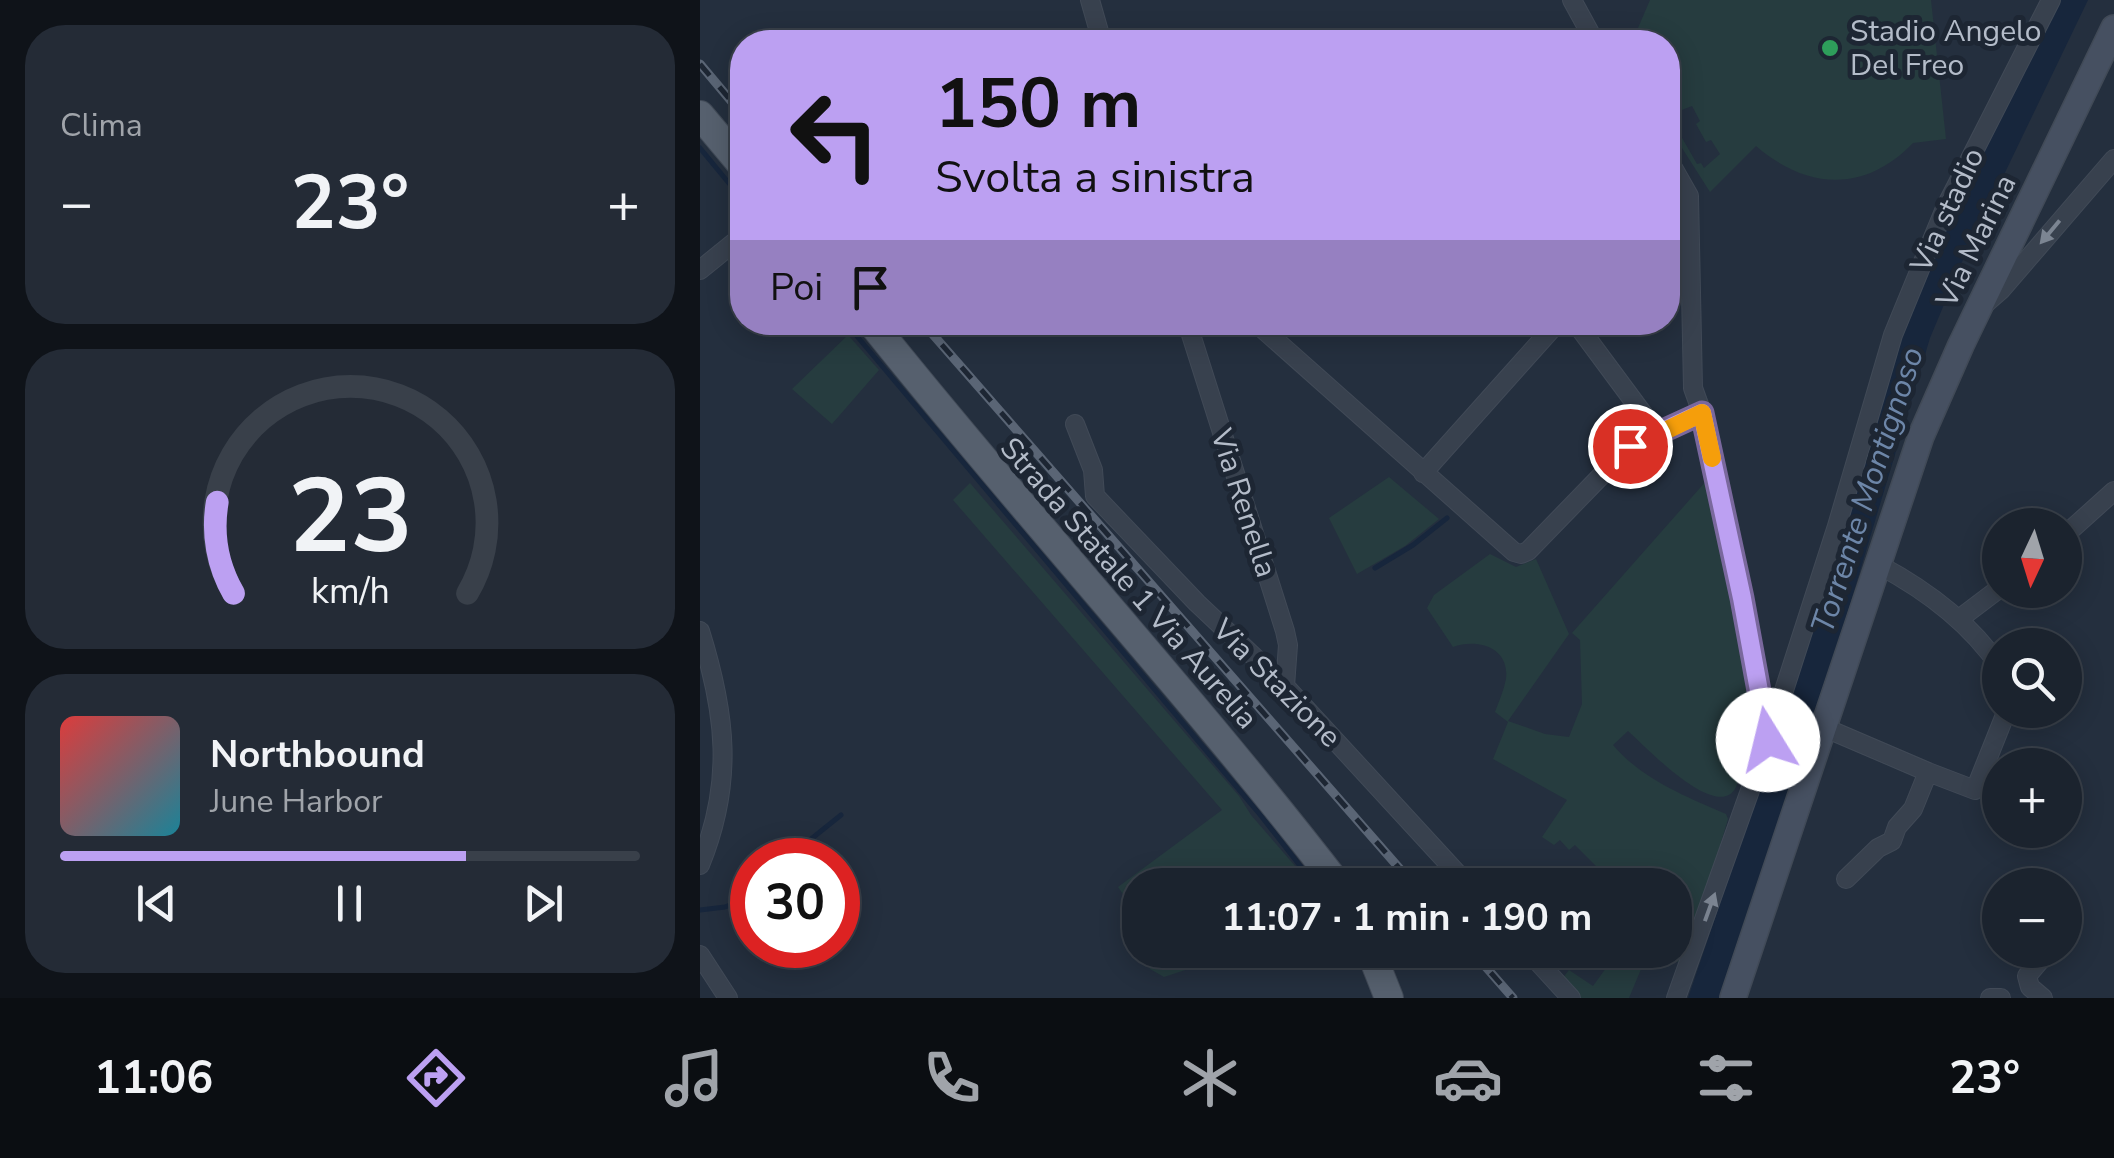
<!DOCTYPE html>
<html lang="it">
<meta charset="utf-8">
<style>
body{margin:0;font-family:"Nunito Sans",sans-serif;background:#242b36;color:#f1f3f6;height:100vh;display:flex;flex-direction:column;font-size:38px;white-space:nowrap}
*{box-sizing:border-box;margin:0}
p{font-size:32px;color:#a0a4aa}
.icon{flex:none;width:55px;height:55px;fill:none;stroke:currentColor;stroke-width:2;stroke-linecap:round;stroke-linejoin:round}
.map{position:relative;flex:1;overflow:hidden}
.panel{display:flex;flex-direction:column;gap:25px;padding:25px;background:#0f1319;width:700px}
.panel>*{flex:none}
.top-card{position:absolute;left:30px;top:30px;width:950px;height:305px;border-radius:40px;box-shadow:0 5px 25px #0003,0 0 0 2px #39404a;background:#bca0f2;color:#111;overflow:hidden}
.needle{width:65px;rotate:184deg}
.tools{position:absolute;left:1282px;top:508px;display:grid;gap:20px}
.tools a{display:grid;place-items:center;width:100px;height:100px;border-radius:50%;background:#1b232e;box-shadow:0 5px 25px #0003,0 0 0 2px #39404a;font-size:50px}
.speed{position:absolute;left:30px;top:838px;display:flex;gap:20px;font-size:50px;font-weight:700;text-align:center}
.speed>*{display:grid;place-content:center;width:130px;height:130px;border-radius:50%;background:#1b232e;box-shadow:0 5px 25px #0003,0 0 0 2px #39404a;line-height:1}
.speed .limit{border:15px solid #d22;background:#fff;color:#111}
.pin{position:absolute;display:grid;place-items:center;width:85px;height:85px;color:#fff;margin:-42px;border:5px solid #fff;border-radius:50%;box-shadow:0 2px 10px #0007}
.me{position:absolute;width:110px;margin:-55px;rotate:351deg;stroke-linejoin:round;filter:drop-shadow(0 0 8px #0008)}
.turn{display:flex;align-items:center;gap:35px;height:210px;padding:0 40px;font-size:45px}
.turn .icon{width:130px;height:130px;stroke-width:2.5}
.turn b{display:block;font-size:70px;line-height:85px}
.then{display:flex;align-items:center;height:95px;padding:0 40px;background:#0003;gap:20px;font-size:38px}
.big{font-size:75px;font-weight:700;line-height:1.1}
.panel .tile{flex:1;display:flex;flex-direction:column;justify-content:center;gap:15px;min-width:0;padding:0 35px;border-radius:40px;background:#242b36}
.panel .dial{align-items:center;gap:0}
.dial svg{height:260px;overflow:visible;fill:none;stroke:#39404a;stroke-width:7;stroke-linecap:round;text-anchor:middle}
.dial text{fill:#f1f3f6;stroke:none}
.song{display:flex;align-items:center;gap:30px}
.cover{width:120px;height:120px;border-radius:15px;background:linear-gradient(135deg,hsl(0 70% 55%),hsl(190 70% 35%))}
.played{height:10px;border-radius:5px;background:linear-gradient(90deg,#bca0f2 70%,#39404a 70%)}
.keys{display:flex;justify-content:space-around;direction:ltr}
.heat{display:flex;justify-content:space-between;align-items:center;font-size:55px;direction:ltr}
.trip{position:absolute;left:422px;top:868px;width:570px;height:100px;border-radius:40px;background:#1b232e;box-shadow:0 5px 25px #0003,0 0 0 2px #39404a;font-weight:700;line-height:100px;text-align:center}
.menu{display:flex;height:160px;justify-content:space-around;align-items:center;background:#0b0e12;color:#a0a4aa}
.menu .icon{width:70px;height:70px}
.menu .on{color:#bca0f2}
.menu b{font-size:45px;color:#f1f3f6}
main{display:flex;flex:1;min-height:0}
.map>svg:first-child{display:block}
.green{fill:#263c3f;fill-rule:evenodd}
.water{fill:#17263c}
.lines{fill:none;stroke-linecap:round;stroke-linejoin:round}
.stream{stroke:#17263c;stroke-width:5}
.minor-casing{stroke:#414a57;stroke-width:20}
.secondary-casing{stroke:#414a57;stroke-width:28}
.primary-casing{stroke:#414a57;stroke-width:30}
.minor{stroke:#38414e;stroke-width:18}
.secondary{stroke:#465061;stroke-width:25}
.primary{stroke:#56606e;stroke-width:28}
.rail-casing{stroke:#5a6575;stroke-width:9}
.rail{stroke:#1d2633;stroke-width:5;stroke-dasharray:15;stroke-linecap:butt}
.oneway{fill:#7c8592}
.route-casing{stroke:#7a689d;stroke-width:25}
.route{stroke:#bca0f2;stroke-width:18}
.slow{stroke:#f59e0b;stroke-width:18}
.leisure-dot{fill:#2e9e5b;stroke:#1d2633;stroke-width:4}
.labels{text-anchor:middle;stroke-width:10;stroke-linejoin:round;paint-order:stroke}
.poi-label{font-size:30px;fill:#b4bcc9;stroke:#1d2633;text-anchor:start}
.street-label{font-size:30px;fill:#b4bcc9;stroke:#1d2633}
.water-label{font-size:32px;font-style:italic;fill:#6d86a8;stroke:#1d2633}
</style>
<main>
<section class="panel">
<div class="tile"><p>Clima</p>
<div class="heat"><a>−</a><b class="big">23°</b><a>+</a></div>
</div>
<div class="tile dial"><svg viewBox="0 0 100 80">
<path d="M14 69A42 42 0 1 1 86 69"/>
<path d="M14 69A42 42 0 0 1 9 41" stroke="#bca0f2"/>
<text x="50" y="56" font-size="32" font-weight="700">23</text>
<text x="50" y="72" font-size="11">km/h</text>
</svg></div>
<div class="tile">
<div class="song"><i class="cover"></i><div><b>Northbound</b><p>June Harbor</p></div></div>
<div class="played"></div>
<div class="keys"><svg class="icon" aria-label="previous" viewBox="0 0 24 24"><path d="M18 5L8 12l10 7zM5 5v14"/></svg><svg class="icon" aria-label="pause" viewBox="0 0 24 24"><path d="M8 5v14M16 5v14"/></svg><svg class="icon" aria-label="next" viewBox="0 0 24 24"><path d="M6 5l10 7-10 7zM19 5v14"/></svg></div>
</div>
</section>
<div class="map">
<svg width="1414" height="998" viewBox="0 0 1414 998">
<rect width="100%" height="100%" fill="#242f3e"/>
<path class="green" d="M950 0H1231L1246 139 1213 143C1165 193 1107 190 1056 146L1010 192 968 126V42H932ZM992 106 1000 121 996 124 1006 142 1011 140 1020 154 1004 168 1001 163 997 164 969 115Z
M148 335 179 370 132 424 92 389Z
M689 477 739 519 705 546 657 574 629 518Z
M1007 480 1038 618 1058 737C1042 750 1044 769 1036 787 1018 824 945 746 928 731L913 745C943 780 985 796 1026 814L1028 819 993 937 980 961 970 964 948 950H975V885H915L875 845 869 850 860 840 854 845 842 837 867 800 793 759 808 722 795 712C799 701 804 690 806 679 810 647 777 638 753 647L727 608 734 595 790 554 816 567 836 559 869 634 808 721 845 734 869 737 882 704 880 640 872 633Z
M270 483 539 796 551 815 602 874 607 885H440V950H546L464 977 450 969 425 921 427 900 418 887 522 810 253 500Z
M932 953 944 962 929 998H879L862 979 869 970 893 986 909 964 910 956 921 965Z"/>
<path class="water" d="M1358 0H1388L1261 264 1230 338 1121 701 1021 998H988L1064 774 1207 317 1222 279Z"/>
<g class="lines">
<path class="stream" d="M0 148 42 199
M145 322 562 817 615 885
M675 568 713 545 747 518
M85 860 141 815
M0 910 25 907 52 896"/>
<g class="minor-casing">
<path id="minor" d="M390 0 402 42
M872 0 895 42
M968 159 989 196 993 388 1002 413 1034 559 1068 734
M0 270 42 236
M1285 304 1301 290 1414 159
M487 322 585 631 588 645 585 686
M555 322 814 552 821 554 828 551 930 446 1002 413
M875 322 958 434
M375 424 393 470 395 496 497 603 585 686 768 885
M723 473 858 322
M1365 535 1414 491
M1179 565C1226 590 1270 623 1300 667
M1259 619 1300 588
M0 631C26 714 34 782 0 865
M1123 727 1228 772
M1146 879 1178 848 1192 841 1197 827 1213 809 1228 772 1275 790 1307 710
M827 950 871 998
M0 955 28 998
M976 998 1068 740 1137 526 1193 335 1246 206 1351 0
M1290 998H1301
M1343 998 1330 987 1327 976 1349 950"/>
</g>
<g class="secondary-casing">
<path id="secondary" d="M1033 998 1221 436 1261 345 1414 28"/>
</g>
<g class="primary-casing">
<path id="primary" d="M0 115 42 165
M171 322C323 513 489 692 638 885
M670 950 689 998"/>
</g>
<use href="#minor" class="minor"/>
<use href="#secondary" class="secondary"/>
<use href="#primary" class="primary"/>
<g class="rail-casing">
<path id="rail" d="M0 64 42 114
M222 322 714 885
M771 950 813 998"/>
</g>
<use href="#rail" class="rail"/>
</g>
<defs><path id="oneway-solid" d="M-6-.8H1V-3.2L6.5 0L1 3.2V.8H-6Z" transform="scale(2.5)"/></defs>
<g class="oneway">
<use href="#oneway-solid" transform="translate(1350 232) rotate(130)"/>
<use href="#oneway-solid" transform="translate(1010 907) rotate(-70)"/>
</g>
<g class="lines">
<g class="route-casing">
<path id="route" d="M930 446 1002 413 1042 598 1068 740"/>
</g>
<use href="#route" class="route"/>
<path class="slow" d="M969 429 1002 413 1012 458"/>
</g>
<circle class="leisure-dot" cx="1130" cy="48" r="10"/>
<g class="labels">
<g class="poi-label">
<text x="1150" y="41">Stadio Angelo<tspan x="1150" dy="34">Del Freo</tspan></text>
</g>
<g class="street-label">
<text transform="translate(1247 210) rotate(-65)" y="10">Via stadio</text>
<text transform="translate(1276 241) rotate(-64)" y="10">Via Marina</text>
<text transform="translate(544 503) rotate(72)" y="10">Via Renella</text>
<text transform="translate(429 583) rotate(49)" y="10">Strada Statale 1 Via Aurelia</text>
<text transform="translate(577 683) rotate(45)" y="10">Via Stazione</text>
</g>
<g class="water-label">
<text transform="translate(1167 490) rotate(-72)" y="11">Torrente Montignoso</text>
</g>
</g>
</svg>
<div class="tools">
<a><svg class="needle" viewBox="-14 -14 28 28"><path d="M0-13l5 13h-10z" fill="#e53935"/><path d="M0 13l5-13h-10z" fill="#a0a4aa"/></svg></a>
<a><svg class="icon" aria-label="search" viewBox="0 0 24 24"><circle cx="10" cy="10" r="6"/><path d="M15 15l6 6"/></svg></a>
<a>+</a>
<a>−</a>
</div>
<div class="speed"><div class="limit">30</div></div>
<div class="pin" style="left:930px;top:446px;background:#d93025"><svg class="icon" aria-label="arrive" viewBox="0 0 24 24"><path d="M6 21V4h12l-3 4 3 4H6"/></svg></div>
<svg class="me" style="left:1068px;top:740px" viewBox="-20 -20 40 40"><circle r="19" fill="#fff"/><path d="M0-13L10 11 0 6-10 11z" fill="#bca0f2"/></svg>
<div class="trip">11:07 · 1 min · 190 m</div>
<div class="top-card">
<div class="turn"><svg class="icon" aria-label="left" viewBox="0 0 24 24"><path d="M17 20v-9H6M10 6l-5 5 5 5"/></svg><div><b>150 m</b>Svolta a sinistra</div></div>
<div class="then">Poi<svg class="icon" aria-label="arrive" viewBox="0 0 24 24"><path d="M6 21V4h12l-3 4 3 4H6"/></svg></div>
</div>
</div>
</main>
<nav class="menu">
<b>11:06</b>
<svg class="icon on" aria-label="directions" viewBox="0 0 24 24"><path d="M12 3l9 9-9 9-9-9zM9 14v-3h6M13 9l2 2-2 2"/></svg>
<svg class="icon" aria-label="music" viewBox="0 0 24 24"><path d="M9 18V5l10-2v13"/><circle cx="6" cy="18" r="3"/><circle cx="16" cy="16" r="3"/></svg>
<svg class="icon" aria-label="phone" viewBox="0 0 24 24"><path d="M5 4h4l2 5-3 2q2 4 5 5l2-3 5 2v4C11 20 4 13 5 4z"/></svg>
<svg class="icon" aria-label="climate" viewBox="0 0 24 24"><path d="M12 3v18M4 7l16 10M4 17L20 7"/></svg>
<svg class="icon" aria-label="car" viewBox="0 0 24 24"><path d="M5 17H2v-5l4-1 3-4h7l3 4 3 1v5h-3M9 17h6M6 11h13"/><circle cx="7" cy="17" r="2"/><circle cx="17" cy="17" r="2"/></svg>
<svg class="icon" aria-label="filters" viewBox="0 0 24 24"><path d="M4 7h16M4 17h16"/><circle cx="9" cy="7" r="2"/><circle cx="15" cy="17" r="2"/></svg>
<b>23°</b>
</nav>
